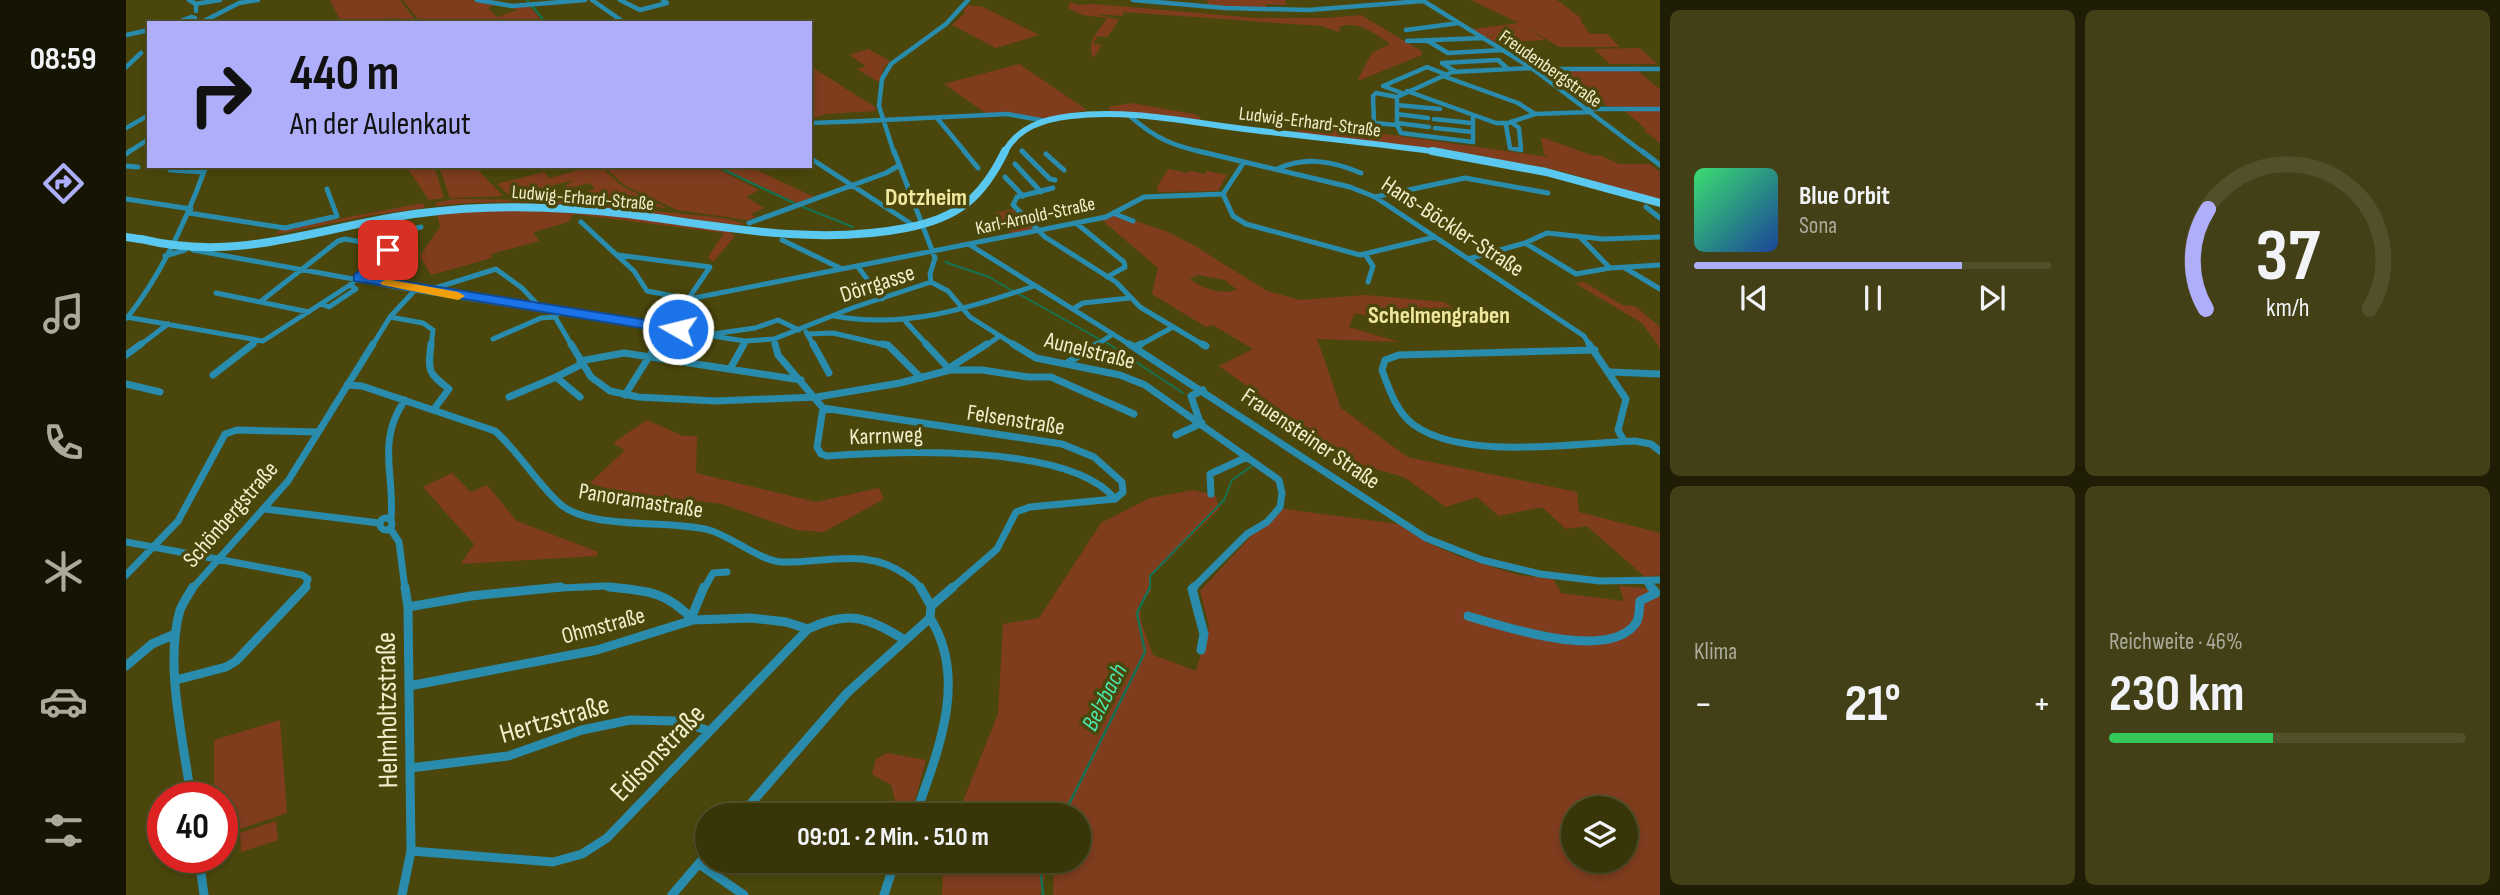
<!DOCTYPE html>
<html lang="de">
<meta charset="utf-8">
<style>
body{margin:0;font-family:"Sofia Sans Condensed",sans-serif;background:#434017;color:#f1f3f6;height:100vh;display:flex;flex-direction:column;font-size:26px;white-space:nowrap}
*{box-sizing:border-box;margin:0}
p{font-size:23px;color:#abab9c}
.icon{flex:none;width:38px;height:38px;fill:none;stroke:currentColor;stroke-width:2;stroke-linecap:round;stroke-linejoin:round}
.map{position:relative;flex:1;overflow:hidden}
.details{display:flex;flex-direction:column;gap:10px;padding:10px;background:#1f1d05;width:840px}
.details>*{flex:none}
.banner{position:absolute;left:21px;top:21px;width:665px;height:147px;border-radius:0px;box-shadow:0 4px 10px #0003,0 0 0 2px #52502a;background:#afaefa;color:#111;overflow:hidden}
.fabs{position:absolute;left:1435px;top:796px;display:grid;gap:14px}
.fabs a{display:grid;place-items:center;width:77px;height:77px;border-radius:50%;background:#383509;box-shadow:0 4px 10px #0003,0 0 0 2px #52502a;font-size:35px}
.speed{position:absolute;left:21px;top:782px;display:flex;gap:14px;font-size:35px;font-weight:700;text-align:center}
.speed>*{display:grid;place-content:center;width:91px;height:91px;border-radius:50%;background:#383509;box-shadow:0 4px 10px #0003,0 0 0 2px #52502a;line-height:1}
.speed .limit{border:10px solid #d22;background:#fff;color:#111}
.pin{position:absolute;display:grid;place-items:center;width:60px;height:60px;color:#fff;margin:-30px;border-radius:14px;box-shadow:0 4px 10px #0006}
.me{position:absolute;width:77px;margin:-38px;rotate:278deg;stroke-linejoin:round;filter:drop-shadow(0 0 5px #0008)}
.turn{display:flex;align-items:center;gap:24px;height:147px;padding:0 28px;font-size:32px}
.turn .icon{width:91px;height:91px;stroke-width:2.5}
.turn b{display:block;font-size:49px;line-height:60px}
.big{font-size:52px;font-weight:700;line-height:1.1}
.details .card{flex:1;display:flex;flex-direction:column;justify-content:center;gap:10px;min-width:0;padding:0 24px;border-radius:10px;background:#434017}
.details .dial{align-items:center;gap:0}
.dial svg{height:182px;overflow:visible;fill:none;stroke:#52502a;stroke-width:7;stroke-linecap:round;text-anchor:middle}
.dial text{fill:#f1f3f6;stroke:none}
.song{display:flex;align-items:center;gap:21px}
.cover{width:84px;height:84px;border-radius:10px;background:linear-gradient(135deg,hsl(140 70% 55%),hsl(220 70% 35%))}
.played{height:7px;border-radius:4px;background:linear-gradient(90deg,#afaefa 75%,#52502a 75%)}
.keys{display:flex;justify-content:space-around;direction:ltr}
.heat{display:flex;justify-content:space-between;align-items:center;font-size:38px;direction:ltr}
.charge{height:10px;border-radius:5px;background:linear-gradient(90deg,#34c759 46%,#52502a 0)}
.details .tiles{flex:1;display:grid;gap:10px;grid-template-columns:repeat(2,1fr)}
.trip{position:absolute;left:569px;top:803px;width:396px;height:70px;border-radius:35px;background:#383509;box-shadow:0 4px 10px #0003,0 0 0 2px #52502a;font-weight:700;line-height:70px;text-align:center}
main{display:flex;flex:1;min-height:0}
.menu{display:flex;flex-direction:column;width:126px;justify-content:space-around;align-items:center;background:#161504;color:#abab9c}
.menu .icon{width:49px;height:49px}
.menu .current{color:#afaefa}
.menu b{font-size:32px;color:#f1f3f6}
.map>svg:first-child{display:block}
.green{fill:#7f3d1e;fill-rule:evenodd}
.lines{fill:none;stroke-linecap:round;stroke-linejoin:round}
.stream-far1{stroke:#157353;stroke-width:2}
.stream{stroke:#157353;stroke-width:2.5}
.minor-far3{stroke:#298cac;stroke-width:4.5}
.minor-far2{stroke:#298cac;stroke-width:5}
.minor-far1{stroke:#298cac;stroke-width:7}
.minor{stroke:#298cac;stroke-width:9}
.major-far1{stroke:#5bc8ef;stroke-width:6}
.major{stroke:#5bc8ef;stroke-width:8}
.route{fill:#1a73e8;stroke:#114b97;stroke-width:2}
.slow{fill:#f59e0b}
.labels{text-anchor:middle;stroke-width:7;stroke-linejoin:round;paint-order:stroke}
.far-street-label{font-size:19px;fill:#f1efcb;stroke:#4b470c}
.street-label{font-size:23px;fill:#f1efcb;stroke:#4b470c}
.far-district-label{font-size:24px;font-weight:bold;fill:#ede89e;stroke:#4b470c}
.neighbourhood-label{font-size:24px;font-weight:bold;fill:#ede89e;stroke:#4b470c}
.water-label{font-size:24px;font-style:italic;fill:#49e6ad;stroke:#4b470c}
.near-street-label{font-size:28px;fill:#f1efcb;stroke:#4b470c}
</style>
<main>
<nav class="menu">
<b>08:59</b>
<svg class="icon current" aria-label="directions" viewBox="0 0 24 24"><path d="M12 3l9 9-9 9-9-9zM9 14v-3h6M13 9l2 2-2 2"/></svg>
<svg class="icon" aria-label="music" viewBox="0 0 24 24"><path d="M9 18V5l10-2v13"/><circle cx="6" cy="18" r="3"/><circle cx="16" cy="16" r="3"/></svg>
<svg class="icon" aria-label="phone" viewBox="0 0 24 24"><path d="M5 4h4l2 5-3 2q2 4 5 5l2-3 5 2v4C11 20 4 13 5 4z"/></svg>
<svg class="icon" aria-label="climate" viewBox="0 0 24 24"><path d="M12 3v18M4 7l16 10M4 17L20 7"/></svg>
<svg class="icon" aria-label="car" viewBox="0 0 24 24"><path d="M5 17H2v-5l4-1 3-4h7l3 4 3 1v5h-3M9 17h6M6 11h13"/><circle cx="7" cy="17" r="2"/><circle cx="17" cy="17" r="2"/></svg>
<svg class="icon" aria-label="filters" viewBox="0 0 24 24"><path d="M4 7h16M4 17h16"/><circle cx="9" cy="7" r="2"/><circle cx="15" cy="17" r="2"/></svg>
</nav>
<div class="map">
<svg width="1534" height="895" viewBox="0 0 1534 895">
<rect width="100%" height="100%" fill="#4b470c"/>
<path class="green" d="M204 0H274L292 23H274L271 18 216 23Z
M277 0H347L368 5 362 8 371 17 392 10 380 7 403 6 418 23H295Z
M1081 0H1159L1160 5 1140 4V9L1082 5Z
M1345 0H1431L1455 18V22L1464 34H1481L1494 47H1433L1399 26 1419 40 1370 43 1347 29 1393 23Z
M944 2 951 5 968 4 1131 18H1200L1235 15 1295 51 1296 55 1234 80 1232 79 1246 53 1264 44C1249 34 1232 20 1213 27L1214 32 1195 26 998 12 996 16 970 14 993 20 981 37 972 36 967 44 976 45 967 58C960 42 972 32 981 18L957 15 942 8Z
M842 5 857 7 913 35 870 48 826 25 840 12 837 11Z
M1514 48 1531 64H1484L1468 49Z
M742 49 764 61 758 67 753 82 731 69 740 66 723 55Z
M893 64 961 110 921 118 861 114 818 84Z
M684 66 749 107 750 111 700 114 684 119Z
M1427 69 1510 70 1534 89V107L1484 108 1470 97H1463Z
M1005 103 1068 114 1075 118 1071 120 984 111 982 107Z
M1498 110H1534V143L1517 130H1521Z
M1209 127 1423 157 1418 154 1415 137 1468 156 1473 155 1493 164H1524L1534 172V201L1439 172 1405 165 1175 133 1168 130 1204 132 1208 131Z
M280 166H308L318 198 303 200Z
M313 166H348L377 196 324 198Z
M467 166 475 167 496 186 541 208 436 199 467 190 468 187 463 183 442 189 439 185 446 182 444 181 384 196 371 184 418 172 424 178Z
M478 166H586L633 190 620 197 638 208 625 214 630 217 622 220 551 210 498 185Z
M591 166H622L688 197 671 203Z
M1042 169 1062 173 1064 171 1079 174 1081 171 1101 175 1092 191 1033 192 1031 187Z
M328 199 424 200 597 218 617 223 616 225 600 224C502 211 408 195 310 206L309 203Z
M297 203 299 208 247 215 117 241 150 234 154 230Z
M886 209 910 230 886 234 869 213Z
M341 210 457 211 602 231 609 236 587 262 582 257 598 233 448 214 442 222 407 232 413 241 365 254 366 258 305 275 294 256 314 227 311 213Z
M989 214 1042 232 1069 246 1141 291 1174 300 1239 295 1318 302 1347 323 1280 325 1229 313 1223 327 1273 342 1191 339 1215 408 1281 457 1451 492 1453 512 1534 533V575L1519 577 1461 526 1440 529 1416 507 1373 516 1351 497 1320 507 1278 477 1231 464 1093 366 1127 349 1087 325 1080 327 1026 294 1032 268 975 219ZM1072 275 1099 280 1111 290C1095 295 1077 289 1064 279Z
M1458 282 1496 305 1509 306 1534 327V348L1516 323 1449 283Z
M521 420 557 436H571L570 473 690 502 753 488 758 499 698 532 670 530 596 504 483 490 464 483 499 450 487 443Z
M326 473 345 492 361 485 391 521 472 552 470 556 335 564 348 544 297 487Z
M1068 490 1090 496 1093 509 1025 576V591L1013 604 1016 624 1027 655 1070 671 1083 626 1074 591 1151 508 1272 524 1302 543 1337 558 1392 575 1427 579 1435 593 1498 601 1493 586 1520 588 1534 597V895H927L928 871 933 861H952V825L958 812 952 817 831 816 872 714 877 624 913 618 975 523 1024 498ZM1447 808H1500V861H1447Z
M154 720 161 813 96 835V798H88V740Z
M761 753 800 760 789 800 781 815H760L769 799 765 785 746 774 750 759Z
M150 821 152 840 115 852 114 833Z
M817 861H924L914 895H816Z"/>
<g class="lines">
<path class="stream-far1" d="M401 0 420 23
M590 166 668 203
M677 207 727 227
M819 262 863 277 887 291
M893 294 973 339
M981 343 1057 393
M1024 589V576L1098 500 1106 480 1126 466"/>
<path class="stream" d="M937 816 1019 652 1011 613 1024 587
M914 861 917 895"/>
<path class="minor-far3" d="M63 0 70 4V11
M351 0 386 6 459 0
M466 0 499 23
M494 0 514 10 541 3 537 0
M1007 0 1099 8 1182 10 1297 1
M1296 0 1407 69 1518 153
M69 4 94 0
M65 17 69 18 57 20Z
M78 21 113 3 132 0
M1280 30 1333 23
M0 35 23 30
M1281 41 1358 38
M1302 41 1322 53 1377 50
M0 67 15 53
M1407 69H1534
M1330 72 1316 63 1372 60 1382 69
M1317 76 1392 103 1409 114
M1281 91 1370 123H1382L1409 114 1465 112
M1276 93 1257 86 1301 67 1319 74
M1271 97 1250 93 1247 96 1248 123 1271 125
M1271 105 1314 109
M1461 109H1534
M1271 114 1302 118
M1005 117C1030 139 1048 146 1080 153
M1347 117V142L1275 133 1271 125V97L1326 72 1406 68
M811 118 840 153
M1308 119 1345 123
M737 121 881 114 920 121
M684 123 740 121
M1271 123 1303 127
M1377 123 1380 125 1384 148 1395 150 1393 128 1385 122
M0 128 23 115
M1309 128 1346 132
M896 151 898 153
M1 153 23 139
M768 153 753 106 756 79 765 64 820 24 842 0"/>
<path class="minor-far2" d="M768 151 809 258 804 274 805 282
M838 151 852 168
M896 151 924 179 929 180
M1072 151 1224 187 1249 197 1458 336 1464 346
M1516 151 1534 165
M0 154 4 151
M920 154 938 170
M684 158 790 227
M1118 162 1097 194 1107 216 1120 224 1234 255 1309 237
M889 164 915 192
M0 166 12 167
M1151 169C1180 156 1206 161 1235 173
M44 170 78 172
M879 177 897 196
M927 188 891 197 887 205 919 237 990 282 1014 307 1079 346
M1249 197 1339 178 1422 193
M0 199 65 209
M1520 207 1534 218
M63 213 159 228 211 216 201 189
M987 213 1007 221
M455 222 508 271 521 291 563 299 980 217 1018 197 1097 194
M623 223 760 173 772 166
M950 223 998 262 999 267 981 277
M1454 237 1484 268
M656 240 716 269
M1399 243 1421 233 1477 239 1534 237
M844 245 1006 346
M67 250 288 290 619 341 648 339 726 308 805 282
M1239 254 1247 266 1242 282
M492 255 584 267 530 346
M39 256 59 250
M1342 259 1399 243 1450 274 1484 268 1534 265
M732 267 756 299
M1499 268 1534 289
M805 282 822 291 844 317 890 346
M303 290 370 269 396 288 411 304 409 308
M90 293 183 312
M134 302 212 241 219 239 263 247
M195 304 203 307 230 289 224 285
M947 309 957 303 1004 298
M434 311 429 317 446 346
M708 316C778 329 842 309 908 286
M0 317 137 341 224 285 276 236 275 232 295 227
M264 317 297 323 307 330 305 346
M1 318C36 274 61 219 80 166
M780 322 802 346
M680 332 688 346
M587 334 629 328 652 320 673 330
M681 334 707 333 763 346
M367 339 415 318 429 317
M648 339 650 346
M13 346 42 324
M124 346 130 341
M246 346 264 317 290 289
M617 346 619 341
M859 346 874 336
M969 346 987 334
M1012 346 1047 327"/>
<path class="minor-far1" d="M305 344C302 371 301 372 323 389L308 409
M445 344 465 377 484 391 512 397 590 401 691 397 774 383 824 370H856L902 377H925L1008 414
M649 344 652 355 697 408 936 444 968 457 996 482 997 492 989 499 904 507 890 512 871 549 825 589
M687 344 703 373
M756 344 762 345 795 378
M800 344 824 370
M887 344 910 358 994 375 1019 385 1153 480 1156 493 1154 507 1141 522 1121 534 1066 589
M1003 344 1300 538 1356 560 1414 574 1474 581 1534 580
M1076 344 1080 346
M1463 344 1500 399 1492 430 1498 441
M1009 347 1015 344
M1469 350 1273 355 1259 360 1256 370C1263 389 1271 413 1288 425 1338 461 1449 443 1509 441L1525 444 1534 451
M0 355 15 344
M454 361 498 353 675 380
M941 363 972 344
M823 368 861 344
M604 369 618 344
M1484 372 1534 374
M87 375 127 344
M430 377 456 364
M0 384 34 392
M221 385 236 386 369 431C393 452 409 481 433 503 463 531 543 519 583 530 605 536 634 561 656 562 700 563 740 547 780 575 786 579 791 582 795 589
M499 395 531 344
M383 397 430 377 454 397
M697 408 691 447 695 454 701 456C768 451 944 443 989 499
M1074 422 1065 396 1077 390
M1050 435 1076 423
M1085 494 1084 474 1121 457
M139 509 253 523
M254 524a6 6 0 1 1 12 0a6 6 0 1 1-12 0Z
M265 519C269 475 250 441 279 400
M264 528 273 542 279 589
M0 542 176 575 182 579 179 589
M0 575 52 521 99 434 111 430 192 432
M1520 581 1526 589
M66 589 162 481 247 344
M413 589 479 586 499 589
M578 589 587 573 601 572"/>
<path class="minor" d="M483 587C521 591 540 591 567 620
M794 587 805 606 804 618
M1068 587 1066 589 1078 634 1075 650
M805 606 827 587
M282 607 345 596 435 587
M566 616 578 587
M1342 616C1379 627 1483 662 1510 623 1514 617 1513 608 1514 601L1530 593 1525 587
M0 666 26 644 49 634
M50 680 100 667 110 661 180 587
M283 686 471 650 567 620 624 618 660 622 682 629
M284 768 382 756 456 730 504 720 553 721 583 731
M65 798C58 742 38 665 54 610 57 602 63 594 67 587
M614 816 721 693 804 618
M789 816C811 754 843 679 804 618
M285 851 427 862 456 854 481 838 682 629C723 609 742 618 779 640
M73 858 78 895
M573 864 618 895
M276 895 285 851 282 607 279 587
M546 895 581 854
M758 895 769 861"/>
<path class="major-far1" d="M878 153C892 127 918 119 945 116 1000 109 1057 121 1111 128 1180 137 1249 143 1319 153"/>
<path class="major" d="M1306 151 1420 172 1534 203
M0 237 20 240
M15 239C117 264 196 225 296 213 365 204 433 206 502 214 593 226 688 246 780 228 832 218 856 198 879 151"/>
</g>
<path class="route" d="M262 246 269 250 243 276 552 325 559 329 552 334 228 281V275Z"/>
<path class="slow" d="M260 279 332 292 339 296 332 300 256 285 254 283Z"/>
<g class="labels">
<g class="far-street-label">
<text transform="translate(1425 68) rotate(35)" y="7">Freudenbergstraße</text>
<text transform="translate(1184 121) rotate(7)" y="7">Ludwig-Erhard-Straße</text>
<text transform="translate(457 197) rotate(5)" y="7">Ludwig-Erhard-Straße</text>
<text transform="translate(909 215) rotate(-12)" y="7">Karl-Arnold-Straße</text>
</g>
<g class="street-label">
<text transform="translate(1327 226) rotate(33)" y="8">Hans-Böckler-Straße</text>
<text transform="translate(751 283) rotate(-18)" y="8">Dörrgasse</text>
<text transform="translate(964 350) rotate(14)" y="8">Aunelstraße</text>
<text transform="translate(890 419) rotate(9)" y="8">Felsenstraße</text>
<text transform="translate(760 435) rotate(-2)" y="8">Karrnweg</text>
<text transform="translate(1185 438) rotate(34)" y="8">Frauensteiner Straße</text>
<text transform="translate(515 500) rotate(9)" y="8">Panoramastraße</text>
<text transform="translate(104 514) rotate(-49)" y="8">Schönbergstraße</text>
<text transform="translate(477 625) rotate(-15)" y="8">Ohmstraße</text>
</g>
<g class="far-district-label">
<text x="800" y="205">Dotzheim</text>
</g>
<g class="neighbourhood-label">
<text x="1313" y="323">Schelmengraben</text>
</g>
<g class="water-label">
<text transform="translate(978 697) rotate(-63)" y="8">Belzbach</text>
</g>
<g class="near-street-label">
<text transform="translate(260 710) rotate(-91)" y="10">Helmholtzstraße</text>
<text transform="translate(428 718) rotate(-16)" y="10">Hertzstraße</text>
<text transform="translate(531 752) rotate(-46)" y="10">Edisonstraße</text>
</g>
</g>
</svg>
<div class="fabs">
<a><svg class="icon" aria-label="layers" viewBox="0 0 24 24"><path d="M12 4l9 5-9 5-9-5zM3 14l9 5 9-5"/></svg></a>
</div>
<div class="speed"><div class="limit">40</div></div>
<div class="pin" style="left:262px;top:250px;background:#d93025"><svg class="icon" aria-label="arrive" viewBox="0 0 24 24"><path d="M6 21V4h12l-3 4 3 4H6"/></svg></div>
<svg class="me" style="left:552px;top:329px" viewBox="-20 -20 40 40"><circle r="17" fill="#1a73e8" stroke="#fff" stroke-width="3"/><path d="M0-11L8 9 0 5-8 9z" fill="#fff"/></svg>
<div class="trip">09:01 · 2 Min. · 510 m</div>
<div class="banner">
<div class="turn"><svg class="icon" aria-label="right" viewBox="0 0 24 24"><path d="M7 20v-9h11M14 6l5 5-5 5"/></svg><div><b>440 m</b>An der Aulenkaut</div></div>
</div>
</div>
<section class="details">
<div class="tiles">
<div class="card">
<div class="song"><i class="cover"></i><div><b>Blue Orbit</b><p>Sona</p></div></div>
<div class="played"></div>
<div class="keys"><svg class="icon" aria-label="previous" viewBox="0 0 24 24"><path d="M18 5L8 12l10 7zM5 5v14"/></svg><svg class="icon" aria-label="pause" viewBox="0 0 24 24"><path d="M8 5v14M16 5v14"/></svg><svg class="icon" aria-label="next" viewBox="0 0 24 24"><path d="M6 5l10 7-10 7zM19 5v14"/></svg></div>
</div>
<div class="card dial"><svg viewBox="0 0 100 80">
<path d="M14 69A42 42 0 1 1 86 69"/>
<path d="M14 69A42 42 0 0 1 15 25" stroke="#afaefa"/>
<text x="50" y="56" font-size="32" font-weight="700">37</text>
<text x="50" y="72" font-size="11">km/h</text>
</svg></div>
<div class="card"><p>Klima</p>
<div class="heat"><a>−</a><b class="big">21°</b><a>+</a></div>
</div>
<div class="card"><p>Reichweite · 46%</p><b class="big">230 km</b><div class="charge"></div></div>
</div>
</section>
</main>
